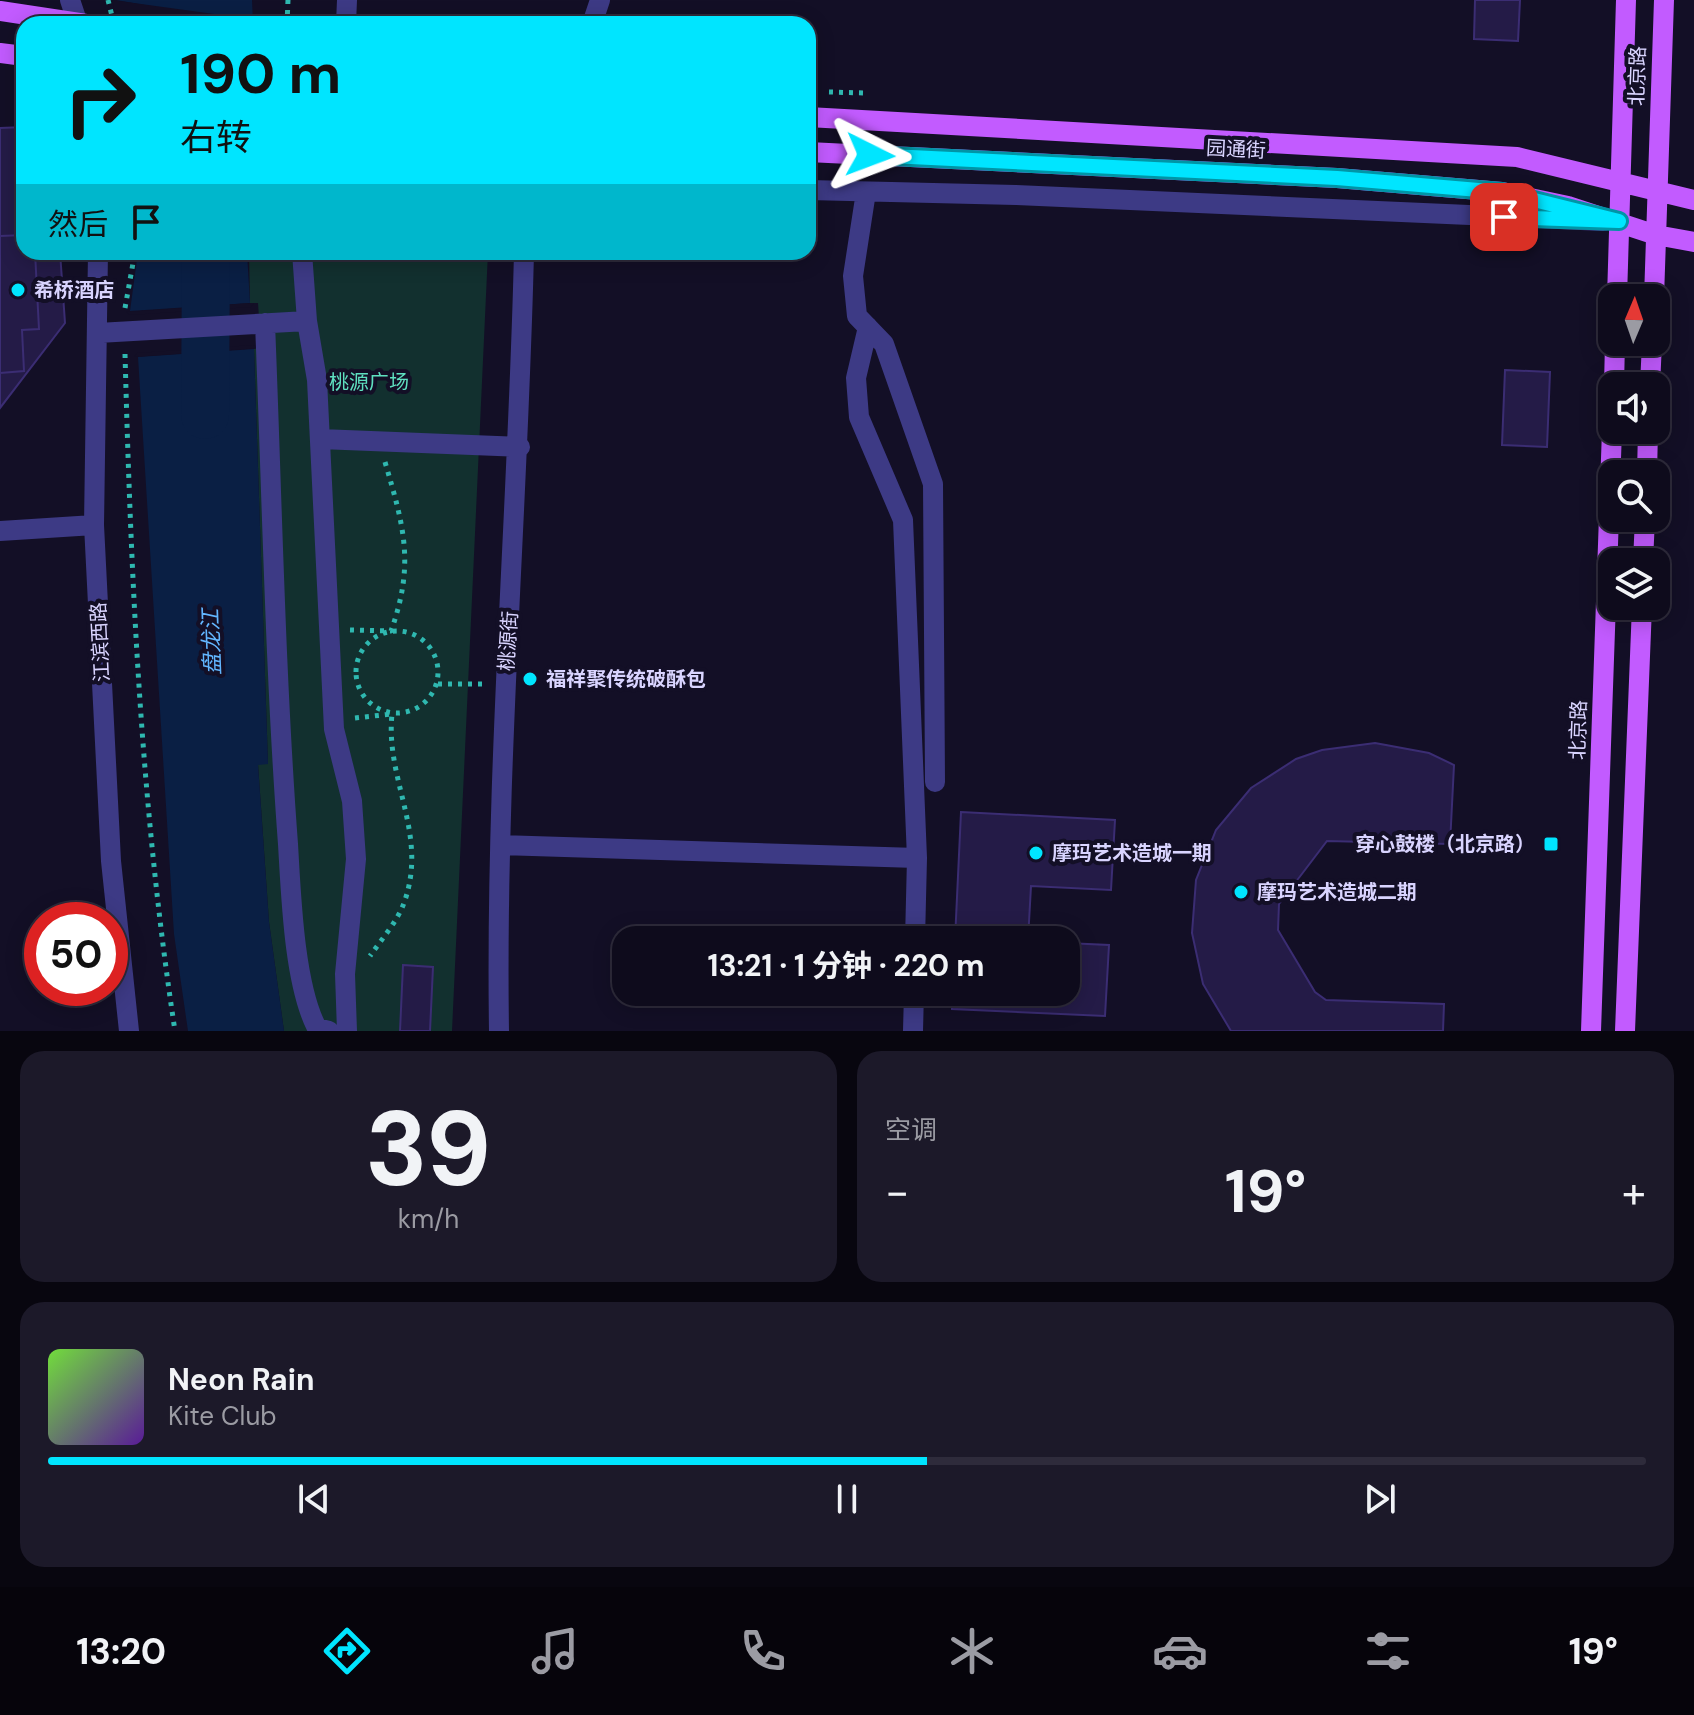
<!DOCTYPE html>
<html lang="zh">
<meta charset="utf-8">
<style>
body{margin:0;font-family:"DM Sans","Noto Sans SC",sans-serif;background:#1c1929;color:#f1f3f6;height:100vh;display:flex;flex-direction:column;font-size:30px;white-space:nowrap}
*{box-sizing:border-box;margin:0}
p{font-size:26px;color:#9b9ba3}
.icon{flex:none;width:44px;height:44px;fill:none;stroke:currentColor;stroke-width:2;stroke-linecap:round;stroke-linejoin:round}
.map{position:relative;height:1031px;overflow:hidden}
.panel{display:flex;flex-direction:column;gap:20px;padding:20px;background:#08060f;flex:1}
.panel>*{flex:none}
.banner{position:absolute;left:16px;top:16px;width:800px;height:244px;border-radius:24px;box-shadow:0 4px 20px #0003,0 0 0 2px #2e2b3b;background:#00e5ff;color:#111;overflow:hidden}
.needle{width:52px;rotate:2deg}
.buttons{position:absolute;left:1598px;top:284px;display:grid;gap:16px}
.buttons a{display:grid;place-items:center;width:72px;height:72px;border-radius:16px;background:#0e0b1c;box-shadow:0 4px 20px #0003,0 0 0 2px #2e2b3b;font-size:40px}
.speed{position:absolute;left:24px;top:902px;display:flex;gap:16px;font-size:40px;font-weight:700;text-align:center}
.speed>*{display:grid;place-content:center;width:104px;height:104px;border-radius:50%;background:#0e0b1c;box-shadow:0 4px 20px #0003,0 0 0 2px #2e2b3b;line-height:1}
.speed .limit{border:12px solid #d22;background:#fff;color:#111}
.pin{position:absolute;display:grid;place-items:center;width:68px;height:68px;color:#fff;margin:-34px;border-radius:16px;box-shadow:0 4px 12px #0006}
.me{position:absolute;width:88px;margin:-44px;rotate:93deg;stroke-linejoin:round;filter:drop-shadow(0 0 6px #0008)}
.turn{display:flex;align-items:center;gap:28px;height:168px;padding:0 32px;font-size:36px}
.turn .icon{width:104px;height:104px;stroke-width:2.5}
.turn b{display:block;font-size:56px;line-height:68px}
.then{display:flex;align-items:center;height:76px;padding:0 32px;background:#0003;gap:16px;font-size:30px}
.big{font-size:60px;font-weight:700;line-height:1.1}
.panel .widget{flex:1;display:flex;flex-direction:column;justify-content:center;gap:12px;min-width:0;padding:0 28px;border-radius:24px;background:#1c1929}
.panel .dial{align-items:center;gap:0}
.dial b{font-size:104px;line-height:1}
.song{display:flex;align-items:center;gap:24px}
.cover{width:96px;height:96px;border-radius:12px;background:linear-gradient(135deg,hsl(100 70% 55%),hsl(270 70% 35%))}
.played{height:8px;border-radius:4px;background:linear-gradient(90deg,#00e5ff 55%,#2e2b3b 55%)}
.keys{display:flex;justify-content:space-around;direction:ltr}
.heat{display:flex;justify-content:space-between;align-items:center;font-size:44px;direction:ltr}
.panel .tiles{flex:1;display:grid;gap:20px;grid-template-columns:1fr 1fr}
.widget:last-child{grid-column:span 2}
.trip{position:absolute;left:612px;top:926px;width:468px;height:80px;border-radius:24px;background:#0e0b1c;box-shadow:0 4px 20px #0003,0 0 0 2px #2e2b3b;font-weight:700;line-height:80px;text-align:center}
.menu{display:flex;height:128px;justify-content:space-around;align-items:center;background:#06040b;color:#9b9ba3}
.menu .icon{width:56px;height:56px}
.menu .current{color:#00e5ff}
.menu b{font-size:36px;color:#f1f3f6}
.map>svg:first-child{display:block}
.green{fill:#12302f}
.water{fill:#0a1f44}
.pier{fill:#130f26}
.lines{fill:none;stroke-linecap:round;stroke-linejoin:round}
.river{stroke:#0a1f44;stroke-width:48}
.building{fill:#241b47;stroke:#3b2d73;stroke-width:2}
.path{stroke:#2fb8b0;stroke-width:5;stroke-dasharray:4 6;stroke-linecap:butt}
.minor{stroke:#3d3a85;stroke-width:20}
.major{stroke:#c25bff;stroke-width:20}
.major-bridge{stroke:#c25bff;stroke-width:20}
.route-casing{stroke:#0095a6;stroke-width:20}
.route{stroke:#00e5ff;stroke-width:14}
.poi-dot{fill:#00e5ff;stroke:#130f26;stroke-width:3}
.labels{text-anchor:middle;stroke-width:8;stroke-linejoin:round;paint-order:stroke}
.street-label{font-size:20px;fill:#d9d4ff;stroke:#130f26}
.poi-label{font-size:20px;font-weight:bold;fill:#d9d4ff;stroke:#130f26;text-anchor:start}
.park-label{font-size:20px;fill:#5fe0c0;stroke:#130f26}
.water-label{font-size:22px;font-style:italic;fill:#62b6ff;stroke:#130f26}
</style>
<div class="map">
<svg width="1694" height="1031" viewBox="0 0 1694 1031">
<rect width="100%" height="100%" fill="#130f26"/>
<path class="green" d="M249 252H488L452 1031H284L269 922 258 764H268L254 349 261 347 258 303H250Z"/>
<path class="water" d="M116 0H252L253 24Z
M138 252H247L250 303 130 311Z
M254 349 268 764 258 765 269 922 284 1031H188L174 934 138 357Z"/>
<path class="pier" d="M112 0 257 20V24H118Z
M250 303H254L251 307 130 315 126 312Z
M254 345 258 348 134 357 137 353Z"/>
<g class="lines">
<path class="river" d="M205 415 206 252"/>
</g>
<path class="building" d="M1475 0H1520L1518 41 1474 39Z
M24 127V252H60L65 323 0 408V128Z
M24 235V252H35L39 329 22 330 24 371 0 373V236Z
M1505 370 1550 372 1547 447 1502 445Z
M1375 743 1429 753 1454 765 1450 844 1327 841 1279 904 1278 930 1315 992 1326 1000 1444 1004 1443 1031H1231L1203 984 1192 933 1196 880 1216 830 1251 788 1296 759 1322 750Z
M961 812 1115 820 1111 890 1031 886 1028 940H955Z
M1066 943 1109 945 1105 1016 952 1009 953 992H1066Z
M403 965 433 967 430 1031H400Z"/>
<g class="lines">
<path class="path" d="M108 0 114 24
M287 24 288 0
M829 92 866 93
M125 308 135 252
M125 354C131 580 141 808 175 1031
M350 630 391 631C415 564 404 527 385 462
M356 672a41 41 0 1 1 82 0a41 41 0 1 1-82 0Z
M438 684H485
M355 718 392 714C385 781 429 834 404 903 397 922 381 940 370 956"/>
<path class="minor" d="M70 0 78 24
M346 24 347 0
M592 24 600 0
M808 190 1016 195 1603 221
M866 192 853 276 857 316 884 344 933 484 935 782
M98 252 94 525 111 861 129 1031
M307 321 317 380 334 729 352 801 356 859 345 974 347 1031
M265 323C272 496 275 671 288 844 291 894 294 985 317 1028L329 1031
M868 327 856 378 859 417 903 520 917 858 915 940
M98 333 307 321 302 252
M320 439 520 447
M0 531 94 525
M501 845 917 858
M499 1031C495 771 518 512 524 252
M913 1031 914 992"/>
<path class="major" d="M0 53 24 56
M808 117 1517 157 1694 200
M808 152 1337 178 1502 192 1568 206 1656 235 1694 242
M1617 298 1626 0
M1654 298 1664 0
M1614 386 1615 342
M1650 386 1652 342
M1647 474 1648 430
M1643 562 1645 518
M1591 1031 1612 430
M1625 1031 1642 606"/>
<path class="major-bridge" d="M0 11 86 24"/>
</g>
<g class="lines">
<g class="route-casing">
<path id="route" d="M870 155 1337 178 1502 192 1619 221 1504 217"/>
</g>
<use href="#route" class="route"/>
</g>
<g class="poi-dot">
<circle cx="18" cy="290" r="8"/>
<circle cx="530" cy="679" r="8"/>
<rect x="1543" y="836" width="16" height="16" rx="4"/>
<circle cx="1036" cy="853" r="8"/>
<circle cx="1241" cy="892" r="8"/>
</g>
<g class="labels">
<g class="street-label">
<text transform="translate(1637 76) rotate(-88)" y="7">北京路</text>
<text transform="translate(1236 149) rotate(3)" y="7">园通街</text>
<text transform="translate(508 641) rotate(-86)" y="7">桃源街</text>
<text transform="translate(100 642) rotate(-93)" y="7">江滨西路</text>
<text transform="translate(1578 730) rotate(-88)" y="7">北京路</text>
</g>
<g class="poi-label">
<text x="34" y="297">希桥酒店</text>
<text x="546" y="686">福祥聚传统破酥包</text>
<text x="1535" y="851" text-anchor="end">穿心鼓楼（北京路）</text>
<text x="1052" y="860">摩玛艺术造城一期</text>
<text x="1257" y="899">摩玛艺术造城二期</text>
</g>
<g class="park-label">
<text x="369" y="389">桃源广场</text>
</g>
<g class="water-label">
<text transform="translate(211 642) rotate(-92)" y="8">盘龙江</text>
</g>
</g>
</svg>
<div class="buttons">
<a><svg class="needle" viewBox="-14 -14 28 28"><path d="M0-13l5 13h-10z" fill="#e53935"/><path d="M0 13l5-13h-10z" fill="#9b9ba3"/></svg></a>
<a><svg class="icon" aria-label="sound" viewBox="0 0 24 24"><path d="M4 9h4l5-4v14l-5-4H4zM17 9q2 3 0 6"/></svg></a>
<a><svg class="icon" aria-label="search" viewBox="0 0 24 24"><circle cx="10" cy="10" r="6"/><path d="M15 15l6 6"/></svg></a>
<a><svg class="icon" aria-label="layers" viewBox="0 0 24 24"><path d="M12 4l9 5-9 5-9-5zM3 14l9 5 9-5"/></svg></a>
</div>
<div class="speed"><div class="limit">50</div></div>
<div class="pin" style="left:1504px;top:217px;background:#d93025"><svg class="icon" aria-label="arrive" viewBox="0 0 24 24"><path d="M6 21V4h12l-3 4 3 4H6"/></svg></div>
<svg class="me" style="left:870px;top:155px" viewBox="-20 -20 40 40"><path d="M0-17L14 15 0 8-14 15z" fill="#00e5ff" stroke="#fff" stroke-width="4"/></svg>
<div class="trip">13:21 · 1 分钟 · 220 m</div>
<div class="banner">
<div class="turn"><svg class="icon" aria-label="right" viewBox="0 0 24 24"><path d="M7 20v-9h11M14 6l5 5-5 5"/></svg><div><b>190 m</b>右转</div></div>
<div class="then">然后<svg class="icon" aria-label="arrive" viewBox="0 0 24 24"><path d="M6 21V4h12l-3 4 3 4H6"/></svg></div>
</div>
</div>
<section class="panel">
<div class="tiles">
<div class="widget dial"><b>39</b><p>km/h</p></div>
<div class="widget"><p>空调</p>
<div class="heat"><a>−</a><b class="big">19°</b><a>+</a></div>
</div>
<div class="widget">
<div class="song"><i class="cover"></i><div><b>Neon Rain</b><p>Kite Club</p></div></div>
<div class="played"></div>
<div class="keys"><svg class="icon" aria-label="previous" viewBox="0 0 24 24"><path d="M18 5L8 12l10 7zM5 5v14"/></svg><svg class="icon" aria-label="pause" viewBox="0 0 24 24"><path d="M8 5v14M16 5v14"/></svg><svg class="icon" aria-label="next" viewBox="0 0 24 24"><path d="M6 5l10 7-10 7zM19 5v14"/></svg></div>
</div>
</div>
</section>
<nav class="menu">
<b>13:20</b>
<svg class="icon current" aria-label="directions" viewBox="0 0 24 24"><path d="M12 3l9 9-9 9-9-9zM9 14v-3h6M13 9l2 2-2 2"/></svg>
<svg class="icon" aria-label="music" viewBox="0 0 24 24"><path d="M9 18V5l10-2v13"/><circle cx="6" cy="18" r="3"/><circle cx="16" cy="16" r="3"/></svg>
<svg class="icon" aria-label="phone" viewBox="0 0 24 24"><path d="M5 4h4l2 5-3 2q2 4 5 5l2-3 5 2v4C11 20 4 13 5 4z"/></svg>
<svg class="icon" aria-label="climate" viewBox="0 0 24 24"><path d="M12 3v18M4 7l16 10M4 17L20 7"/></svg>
<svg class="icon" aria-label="car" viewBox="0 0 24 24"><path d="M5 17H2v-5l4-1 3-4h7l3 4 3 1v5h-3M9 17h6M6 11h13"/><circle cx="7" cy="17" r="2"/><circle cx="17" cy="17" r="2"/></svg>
<svg class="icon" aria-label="filters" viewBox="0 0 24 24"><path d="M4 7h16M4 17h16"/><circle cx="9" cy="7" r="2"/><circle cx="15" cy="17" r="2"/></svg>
<b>19°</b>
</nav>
